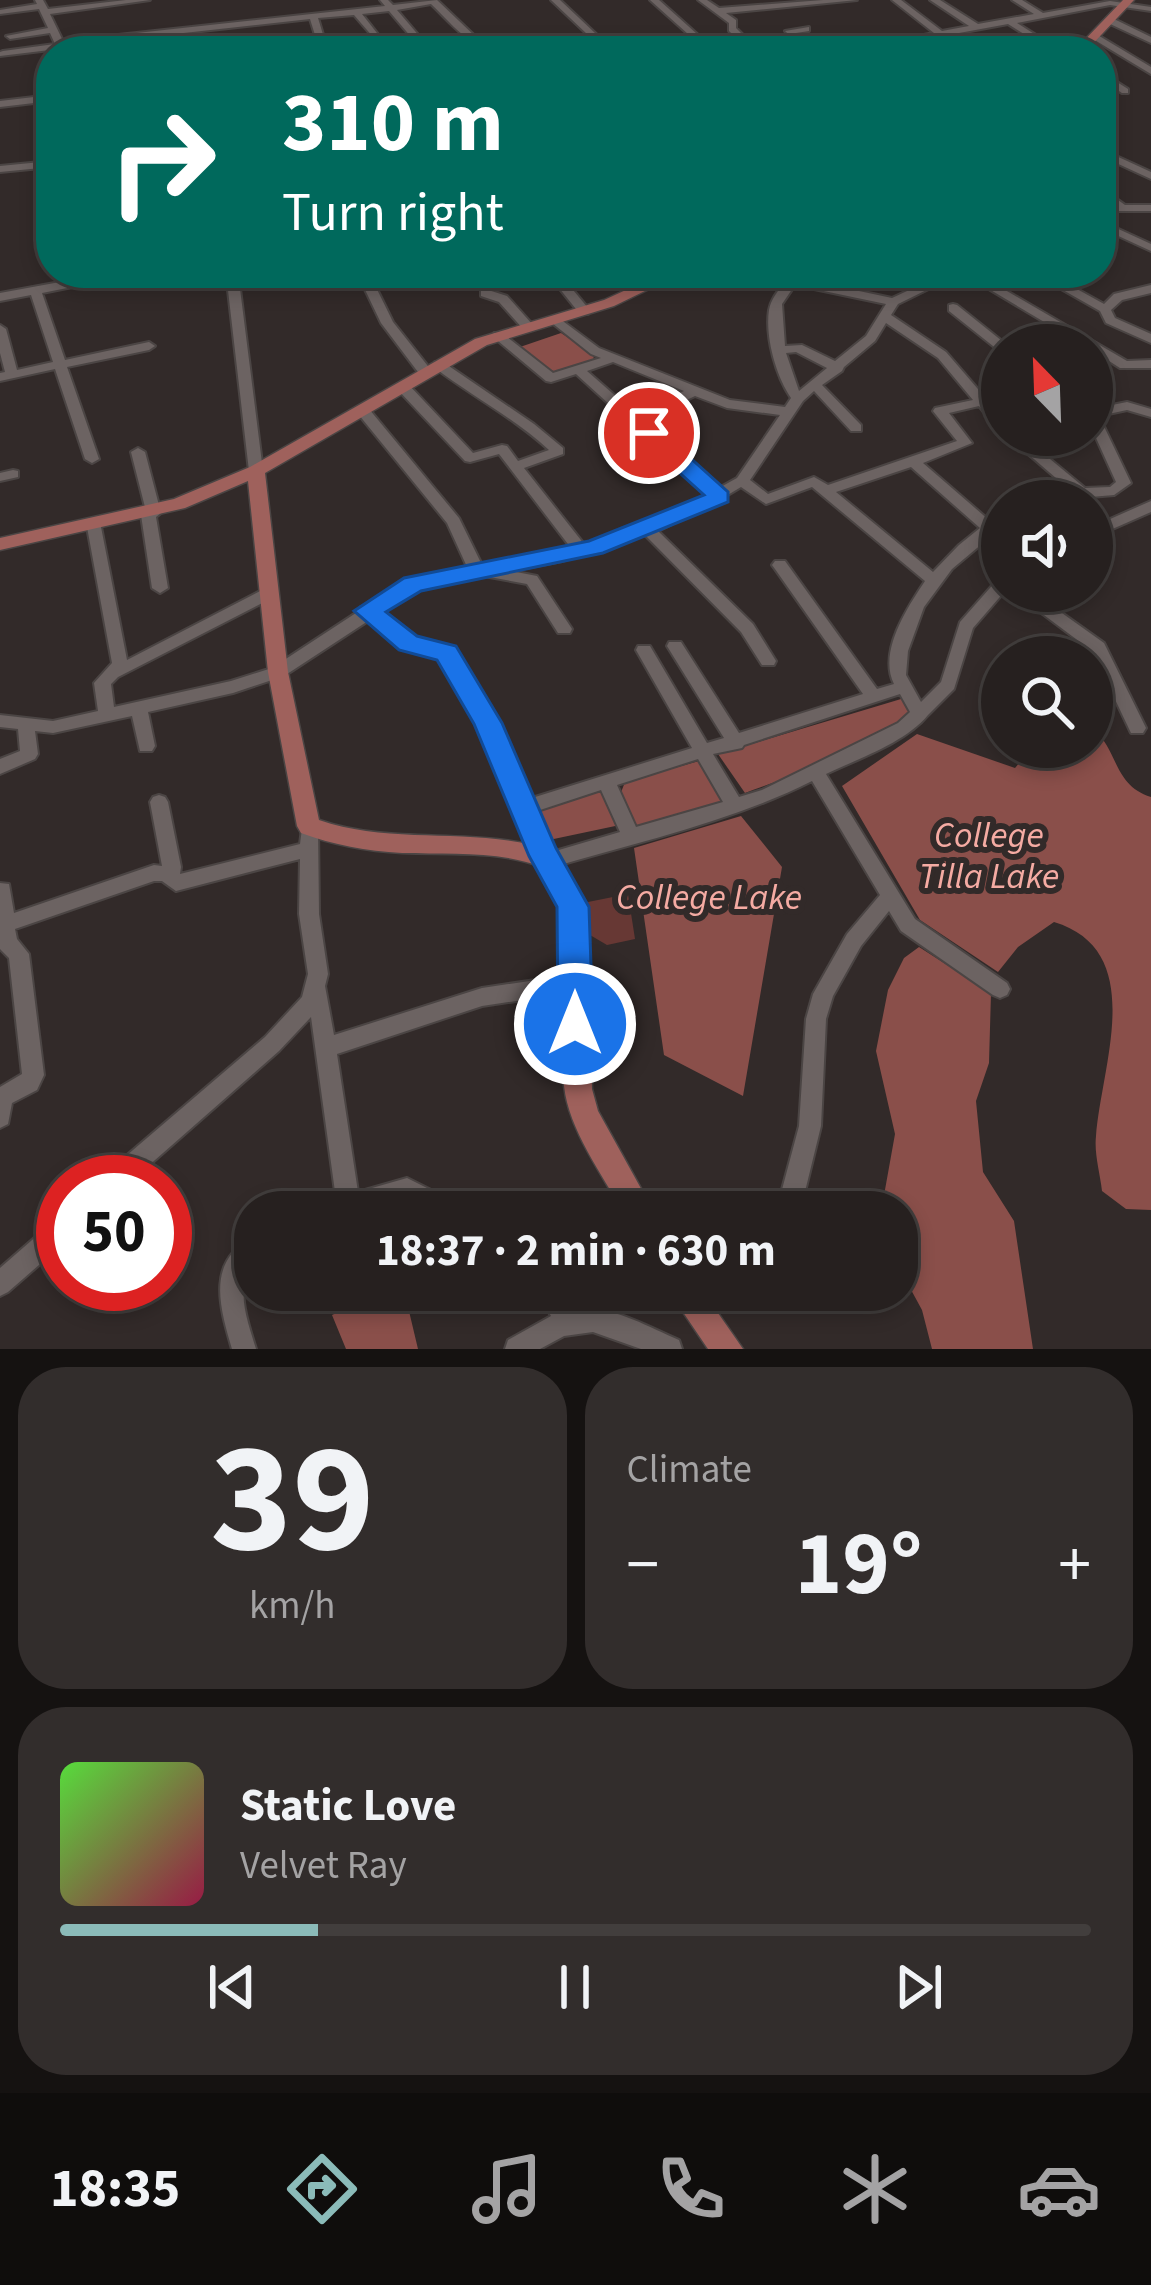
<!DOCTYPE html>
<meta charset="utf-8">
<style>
body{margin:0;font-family:"Source Sans 3",sans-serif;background:#322d2c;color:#f1f3f6;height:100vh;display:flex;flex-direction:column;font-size:45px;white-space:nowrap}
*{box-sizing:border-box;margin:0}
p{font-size:39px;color:#a4a3a4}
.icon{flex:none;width:66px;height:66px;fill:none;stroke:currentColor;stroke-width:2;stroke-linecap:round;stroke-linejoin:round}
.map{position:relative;height:1349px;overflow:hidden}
.drawer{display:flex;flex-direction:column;gap:18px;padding:18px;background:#151211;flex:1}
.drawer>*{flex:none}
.top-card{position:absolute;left:36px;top:36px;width:1080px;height:252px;border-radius:48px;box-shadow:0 6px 18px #0003,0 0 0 3px #423e3d;background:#00695c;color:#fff;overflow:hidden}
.needle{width:78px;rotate:337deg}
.fabs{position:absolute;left:981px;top:324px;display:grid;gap:24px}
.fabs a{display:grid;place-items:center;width:132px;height:132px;border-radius:50%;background:#26201f;box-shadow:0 6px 18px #0003,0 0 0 3px #423e3d;font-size:60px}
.speed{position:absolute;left:36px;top:1155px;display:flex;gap:24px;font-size:60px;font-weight:700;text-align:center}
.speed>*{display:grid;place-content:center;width:156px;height:156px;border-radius:50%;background:#26201f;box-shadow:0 6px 18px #0003,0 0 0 3px #423e3d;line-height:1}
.speed .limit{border:18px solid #d22;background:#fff;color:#111}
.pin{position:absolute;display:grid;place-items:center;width:102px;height:102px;color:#fff;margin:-51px;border:6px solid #fff;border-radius:50%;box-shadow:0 3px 12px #0007}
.me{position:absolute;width:132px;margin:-66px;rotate:0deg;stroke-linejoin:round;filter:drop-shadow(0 0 9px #0008)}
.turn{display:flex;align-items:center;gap:42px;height:252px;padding:0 48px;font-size:54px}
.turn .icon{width:156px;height:156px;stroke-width:2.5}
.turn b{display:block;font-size:84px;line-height:102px}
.big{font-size:90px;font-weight:700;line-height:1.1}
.drawer .widget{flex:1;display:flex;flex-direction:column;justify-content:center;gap:18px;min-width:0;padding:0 42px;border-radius:48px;background:#322d2c}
.drawer .dial{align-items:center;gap:0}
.dial b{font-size:156px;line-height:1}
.song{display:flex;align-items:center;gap:36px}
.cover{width:144px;height:144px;border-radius:18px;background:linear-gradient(135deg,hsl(110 70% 55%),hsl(340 70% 35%))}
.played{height:12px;border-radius:6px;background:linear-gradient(90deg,#8bbbb9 25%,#423e3d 25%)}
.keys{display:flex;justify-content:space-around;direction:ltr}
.heat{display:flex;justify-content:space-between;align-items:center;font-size:66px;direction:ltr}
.drawer .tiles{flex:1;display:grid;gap:18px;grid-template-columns:1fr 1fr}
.widget:last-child{grid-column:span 2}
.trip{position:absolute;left:234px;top:1191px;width:684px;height:120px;border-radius:48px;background:#26201f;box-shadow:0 6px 18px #0003,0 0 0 3px #423e3d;font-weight:700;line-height:120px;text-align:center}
.menu{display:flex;height:192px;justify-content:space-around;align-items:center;background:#0f0d0c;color:#a4a3a4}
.menu .icon{width:84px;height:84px}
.menu .selected{color:#8bbbb9}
.menu b{font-size:54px;color:#f1f3f6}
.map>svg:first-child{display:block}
.green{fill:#673834}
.water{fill:#8a4f4a}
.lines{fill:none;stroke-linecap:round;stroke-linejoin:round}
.minor-casing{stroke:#4b4544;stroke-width:4}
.major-casing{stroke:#4b4544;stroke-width:3}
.minor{fill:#6c6362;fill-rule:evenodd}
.major{fill:#9f615c;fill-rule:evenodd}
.route{fill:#1a73e8;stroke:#114b97;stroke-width:3}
.labels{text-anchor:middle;stroke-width:12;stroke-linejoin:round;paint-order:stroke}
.water-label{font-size:36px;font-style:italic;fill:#f5aba3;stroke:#322a29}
</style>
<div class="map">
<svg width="1151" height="1349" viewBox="0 0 1151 1349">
<rect width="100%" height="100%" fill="#322a29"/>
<path class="green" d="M628 894 635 939 607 945 590 935 588 902Z"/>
<path class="water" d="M561 333 594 354 593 363 550 374 520 347Z
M901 699 912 708C899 740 780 780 745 793L718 754Z
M1092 727C1119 751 1113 785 1151 797V1210L1126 1209 1102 1191C1100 1173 1094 1154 1096 1136 1101 1066 1149 951 1054 922L1018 947 998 972 920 920 842 786 917 734 1015 768 1033 747H1092Z
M699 761 725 803 633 831 620 795 625 782Z
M608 789 620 825 549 840 537 809Z
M741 816 782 867 743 1096 664 1055 634 848Z
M919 947 991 993 989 1063 976 1101 983 1172 1014 1221 1033 1349H932L922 1310 897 1264V1212H881L895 1134 876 1051 888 990 904 958Z
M389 1290H404L418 1349H346L332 1315Z"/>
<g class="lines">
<g class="minor-casing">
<path id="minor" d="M35 0H43L48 9 126 0H150L50 14 63 41 385 6 380 0H388L393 5 437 0 479 40 513 51C471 51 459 31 431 4L397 10 432 51H423L389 11 362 14 384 42 380 45 354 15 318 18 328 51H320L310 19 66 46 67 51 58 49 0 56V52L3 51 55 44 50 33 10 39 6 36 48 28 39 9 0 14V10L37 4Z
M551 0H560L614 51H605Z
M650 0H659L716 51H707Z
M698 0H707L719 8 823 0H857L726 13 736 20V28L759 51H750L729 31V23Z
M892 0H901L942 31 969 26 930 0H940L978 24 1034 14 1012 0H1022L1043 13 1110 1 1151 7V11L1110 5 1017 23 1061 51H1051L1008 24 861 51H843L934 33Z
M1108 19H1114L1151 37V43L1108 23Z
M809 27V31L796 33 815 51H806L785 31Z
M1096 34 1151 67V74L1093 39 1092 37Z
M1101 72 1128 89V93H1122L1101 79Z
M51 95V101L0 107V101Z
M1101 149 1151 172V179L1101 156Z
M51 161V167L0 172V166Z
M1101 188 1125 205H1151V211H1101V205H1112L1101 196Z
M1101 221 1151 244V251L1101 228Z
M109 273H134L128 276 42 293 65 360 149 342 155 346 149 350 67 367 99 459 92 463 85 459 55 369 0 381V373L5 372 0 353V325L6 329 17 370 53 362 31 295 0 301V293Z
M226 273H238L263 471 256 475 249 471Z
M357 273H369L393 322 431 370V376H421L381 323Z
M547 273H559L588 308V314H580Z
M746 273 793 277 892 298 946 273H961L898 304 891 315 946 352 1002 417V429L997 428 979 406 949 413 972 443 923 463 990 521 1002 515V527L952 569 924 607 908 651 906 675 921 702 941 682 960 622 997 580 1002 579V591H1005L973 628 954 689 928 715C906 742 860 758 826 774L915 919 1007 983 1010 989 1007 995 1000 998 993 995 901 931 889 911 861 946 833 996 826 1019 821 1126 800 1212H776L799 1126 806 1019 813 994 847 934 880 895 812 781C731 822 637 842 550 868L537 862 535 857 518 807 448 665 437 655 397 644 368 621 284 676 233 693 148 712 155 746 152 751H140L132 716 53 733 35 731 38 754 35 759 0 774V759L20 751 18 729 0 727V715L53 721 98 711 94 683 112 663 87 527 89 524 94 522 101 527 127 660 264 589 269 588 277 593 274 597 118 677 111 684 114 707 231 681 272 668 359 611 361 607 368 606 408 580 468 569 447 523 359 415V409H369L459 518 482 565 571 548 499 454 470 462 465 461 398 390V384H408L473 453 502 445 507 446 518 461 549 450C514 418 472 396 435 368V362H443L534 424 563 448V454L524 468 584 544 657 522 708 494 576 374 551 382 546 381 492 336 494 333H502L553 373 601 358 591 354 552 323V317L556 316 599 348 730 400 785 407 791 398C776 376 765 337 769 310 771 299 778 291 784 283ZM795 285 886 304 866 336 835 361 802 345 785 346 782 304ZM886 323 938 358 973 400 935 408 933 411 957 441 828 485 814 477 768 494 750 480 803 401 814 391 851 431H861V425L822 385 842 371 844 367 875 341ZM796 352 827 368 799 391 786 353ZM613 362 684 391 636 414 587 371ZM695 396 727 408 780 415 737 478 719 488 643 421ZM911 467 980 528 959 545 933 572 836 492ZM741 487 766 504 812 487 925 581C907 608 878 652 894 684L877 689 785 561H775L772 565 775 569 863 694 739 733 681 642H669L667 646 724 738 707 743 650 646H638L636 650 692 748 532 798 460 658 449 647 408 636 380 613 417 588 484 576 527 584 558 633H570L572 629 537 576 511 571 562 561 645 535 741 632 762 665H774L776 661 753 624 658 531 717 501 725 500 726 496ZM900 694 910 712 898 723 762 790 739 797 713 754 742 748 744 745ZM698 759 723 802 636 827 617 785ZM601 790 620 832 552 852 537 811Z
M962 273H976L1127 361 1151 360V368H1120L1092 350V345H1083Z
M1033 273H1048L1104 304 1114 294 1151 285V293L1122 300 1111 310 1115 318 1151 334V343L1106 323 1100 311Z
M485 289 507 296 532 324V330H524L499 302 481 296V290Z
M953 304 957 305 1007 345H1002V351L998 350 949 311V305Z
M1127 402 1151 409V417L1127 410 1099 416 1131 483 1114 495 1043 501 1045 498 1071 491 1006 435H1021L1085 488 1110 487 1116 482 1092 429V409Z
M138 448 145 452 161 513 156 517 168 588 160 593 152 588 141 515 146 511 131 452Z
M13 470 18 471V477L0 481V473Z
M1151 501V512L1092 538V527Z
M1012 591H1031L1104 643 1146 728 1143 733H1131L1092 651Z
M159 795 165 797 168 802 181 867 180 874 300 844 303 821 309 819 315 821 318 826 319 914 328 974 325 986 334 1035 482 988 576 974 583 977 586 983 583 989 576 992 482 1006 337 1054 358 1192 407 1178 433 1191 447 1212H421L406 1201 368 1212H318L322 1204 336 1199 311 1017 279 1051 130 1182H102L105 1174 265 1037 302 997 308 974 299 914 300 859 176 891 162 881H154L15 929 17 939 29 954 44 1075 37 1090 12 1103 8 1124 0 1128V1087L22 1074 9 958 0 949V883L9 884 14 913 154 865 162 866 150 802 153 797Z
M63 1216V1244L8 1292 0 1296V1268L55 1220Z
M255 1237V1263C233 1286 248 1322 256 1349H232C220 1308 205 1259 255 1237Z
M537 1290H563L575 1309C612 1305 646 1326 679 1340L682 1349H641L593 1332 564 1336 540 1349H505L508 1340 551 1316Z"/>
</g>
<g class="major-casing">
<path id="major" d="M1123 0H1134L1086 51H1074Z
M663 273H682L614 306 487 345 265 473 288 672 319 820C397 847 481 824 558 853 603 930 589 1004 592 1089L598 1111 654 1212H623C602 1174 569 1130 564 1086 557 1011 581 937 542 867 497 850 449 855 402 853 366 851 334 845 301 833L297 826 268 672 248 481 185 508 0 550V538L174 499 250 467 475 339 604 300Z
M668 1290H702L743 1349H708Z"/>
</g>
<use href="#minor" class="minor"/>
<use href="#major" class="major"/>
</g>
<path class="route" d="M641 428H657L728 492V502L603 553 421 591 386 612 417 636 456 646 502 723 556 848 589 907 593 1024 588 1035 575 1039 563 1035 558 1024 557 907 529 856 474 724 437 660 399 650 354 611 404 578 589 541 704 495 641 438Z"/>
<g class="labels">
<g class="water-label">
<text x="989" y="847">College<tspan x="989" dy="41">Tilla Lake</tspan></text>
<text x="709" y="909">College Lake</text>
</g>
</g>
</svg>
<div class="fabs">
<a><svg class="needle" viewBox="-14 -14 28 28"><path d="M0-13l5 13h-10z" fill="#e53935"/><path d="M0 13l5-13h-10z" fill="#a4a3a4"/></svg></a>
<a><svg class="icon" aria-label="sound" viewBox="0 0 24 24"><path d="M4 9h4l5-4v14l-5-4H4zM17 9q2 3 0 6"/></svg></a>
<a><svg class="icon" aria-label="search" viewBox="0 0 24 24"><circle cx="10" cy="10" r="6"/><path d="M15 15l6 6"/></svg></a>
</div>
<div class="speed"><div class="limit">50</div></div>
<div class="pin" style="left:649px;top:433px;background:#d93025"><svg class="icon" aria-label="arrive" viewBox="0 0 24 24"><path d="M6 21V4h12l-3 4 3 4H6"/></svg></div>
<svg class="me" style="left:575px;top:1024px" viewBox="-20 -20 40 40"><circle r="17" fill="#1a73e8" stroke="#fff" stroke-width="3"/><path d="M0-11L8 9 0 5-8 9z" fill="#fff"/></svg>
<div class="trip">18:37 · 2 min · 630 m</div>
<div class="top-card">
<div class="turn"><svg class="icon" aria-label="right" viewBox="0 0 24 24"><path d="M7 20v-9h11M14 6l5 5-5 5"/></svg><div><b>310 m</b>Turn right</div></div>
</div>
</div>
<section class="drawer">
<div class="tiles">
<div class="widget dial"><b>39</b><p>km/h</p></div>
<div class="widget"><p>Climate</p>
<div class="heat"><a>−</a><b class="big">19°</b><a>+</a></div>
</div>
<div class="widget">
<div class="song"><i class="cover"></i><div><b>Static Love</b><p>Velvet Ray</p></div></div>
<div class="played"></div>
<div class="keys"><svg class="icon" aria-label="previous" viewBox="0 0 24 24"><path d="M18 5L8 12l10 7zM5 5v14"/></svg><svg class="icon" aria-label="pause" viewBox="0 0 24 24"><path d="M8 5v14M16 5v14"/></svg><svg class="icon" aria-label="next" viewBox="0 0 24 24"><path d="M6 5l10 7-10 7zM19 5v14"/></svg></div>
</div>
</div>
</section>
<nav class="menu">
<b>18:35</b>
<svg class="icon selected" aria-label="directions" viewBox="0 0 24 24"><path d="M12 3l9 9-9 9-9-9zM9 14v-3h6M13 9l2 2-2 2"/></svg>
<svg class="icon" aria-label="music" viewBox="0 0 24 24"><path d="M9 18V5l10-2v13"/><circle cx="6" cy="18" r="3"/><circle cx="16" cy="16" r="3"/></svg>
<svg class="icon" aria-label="phone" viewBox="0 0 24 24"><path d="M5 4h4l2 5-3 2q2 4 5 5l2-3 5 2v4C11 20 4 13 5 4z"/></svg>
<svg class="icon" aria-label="climate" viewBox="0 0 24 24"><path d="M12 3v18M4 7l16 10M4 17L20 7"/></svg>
<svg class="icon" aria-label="car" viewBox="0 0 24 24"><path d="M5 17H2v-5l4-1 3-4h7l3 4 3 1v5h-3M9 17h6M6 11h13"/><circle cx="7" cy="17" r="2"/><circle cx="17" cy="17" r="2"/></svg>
</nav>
